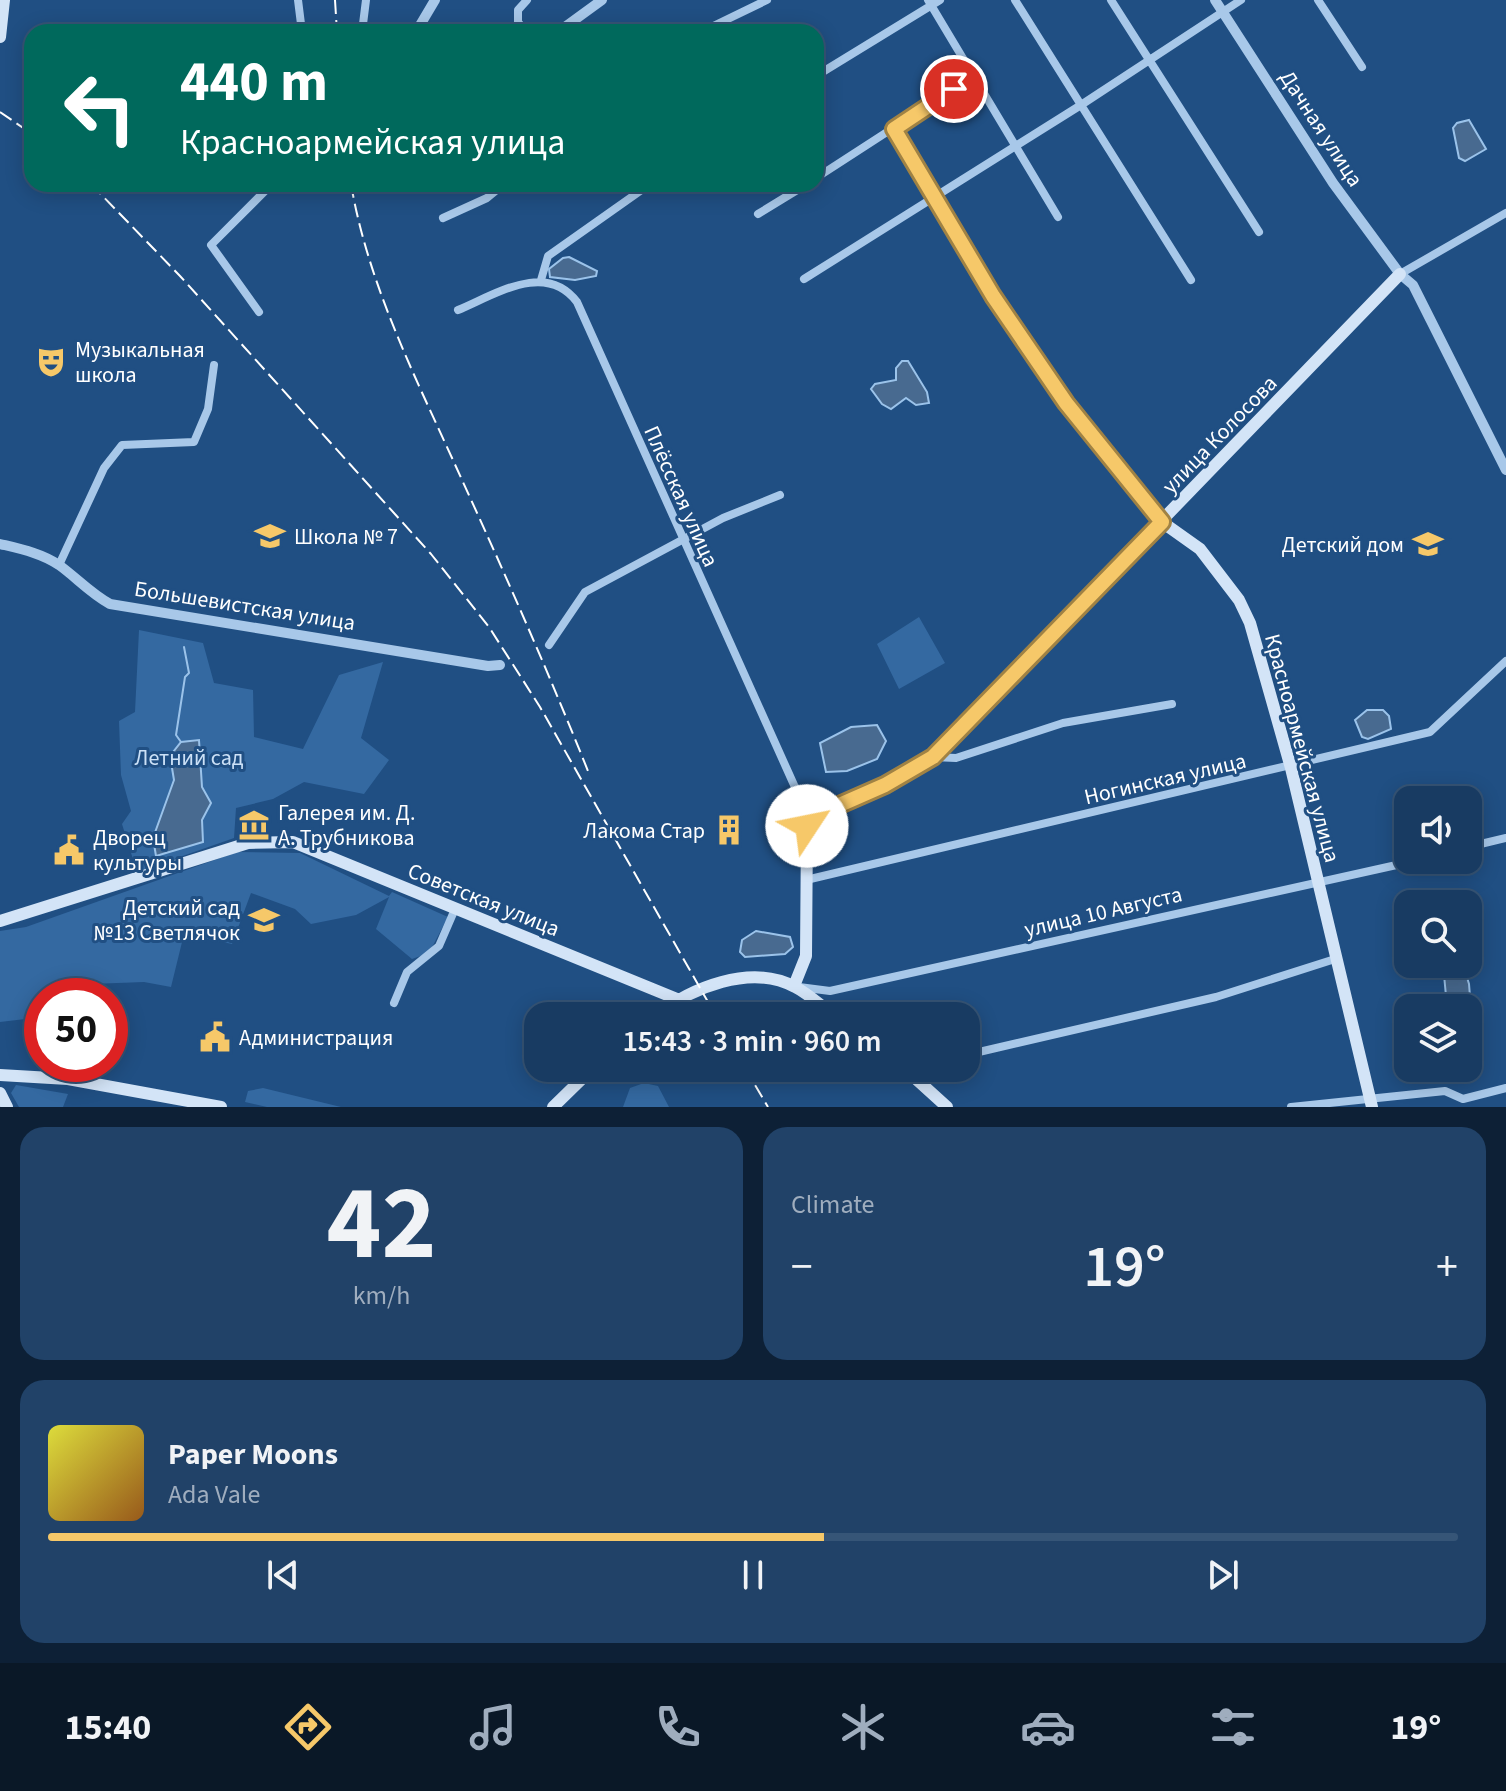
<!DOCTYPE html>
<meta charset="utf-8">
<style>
body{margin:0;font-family:"Source Sans 3",sans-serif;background:#214268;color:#f1f3f6;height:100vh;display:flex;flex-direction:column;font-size:30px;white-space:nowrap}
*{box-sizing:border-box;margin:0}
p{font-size:26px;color:#9fadbe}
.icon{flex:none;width:44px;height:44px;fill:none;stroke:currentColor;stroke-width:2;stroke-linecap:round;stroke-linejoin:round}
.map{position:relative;height:1107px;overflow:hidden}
.sheet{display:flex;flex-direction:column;gap:20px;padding:20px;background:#0d2036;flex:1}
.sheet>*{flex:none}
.guide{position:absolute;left:24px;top:24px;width:800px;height:168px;border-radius:24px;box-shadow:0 4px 20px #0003,0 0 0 2px #365577;background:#00695c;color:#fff;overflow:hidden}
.fabs{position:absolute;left:1394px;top:786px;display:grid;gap:16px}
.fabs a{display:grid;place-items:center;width:88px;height:88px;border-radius:16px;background:#183b62;box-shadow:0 4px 20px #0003,0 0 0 2px #365577;font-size:40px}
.speed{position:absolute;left:24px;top:978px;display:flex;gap:16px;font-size:40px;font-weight:700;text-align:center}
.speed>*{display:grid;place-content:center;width:104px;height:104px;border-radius:50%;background:#183b62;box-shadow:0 4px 20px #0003,0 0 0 2px #365577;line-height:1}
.speed .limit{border:12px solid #d22;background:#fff;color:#111}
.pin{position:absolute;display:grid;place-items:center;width:68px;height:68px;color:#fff;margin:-34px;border:4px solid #fff;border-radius:50%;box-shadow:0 2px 8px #0007}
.me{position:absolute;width:88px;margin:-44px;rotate:56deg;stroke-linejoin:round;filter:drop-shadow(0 0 6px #0008)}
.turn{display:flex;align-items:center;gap:28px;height:168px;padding:0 24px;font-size:36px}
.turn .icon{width:104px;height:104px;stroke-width:2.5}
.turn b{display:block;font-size:56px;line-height:68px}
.big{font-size:60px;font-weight:600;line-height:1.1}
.sheet .card{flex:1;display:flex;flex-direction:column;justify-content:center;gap:12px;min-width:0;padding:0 28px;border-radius:24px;background:#214268}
.sheet .dial{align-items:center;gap:0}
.dial b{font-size:104px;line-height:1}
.song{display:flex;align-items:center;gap:24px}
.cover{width:96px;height:96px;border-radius:12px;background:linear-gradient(135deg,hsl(60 70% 55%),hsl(30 70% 35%))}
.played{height:8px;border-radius:4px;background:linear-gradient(90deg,#f6c869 55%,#365577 55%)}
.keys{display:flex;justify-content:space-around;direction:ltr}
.heat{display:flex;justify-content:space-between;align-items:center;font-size:44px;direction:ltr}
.sheet .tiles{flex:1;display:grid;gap:20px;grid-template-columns:1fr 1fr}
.card:last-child{grid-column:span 2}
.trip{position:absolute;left:524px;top:1002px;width:456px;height:80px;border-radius:24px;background:#183b62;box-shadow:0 4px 20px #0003,0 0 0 2px #365577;font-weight:600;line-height:80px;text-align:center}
.tabs{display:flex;height:128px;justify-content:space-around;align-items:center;background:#0a1827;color:#9fadbe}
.tabs .icon{width:56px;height:56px}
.tabs .on{color:#f6c869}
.tabs b{font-size:36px;color:#f1f3f6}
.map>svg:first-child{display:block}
.green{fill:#3469a1}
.water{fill:#486a90;stroke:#9bc3ea;stroke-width:2}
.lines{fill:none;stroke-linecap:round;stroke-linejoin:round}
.stream{stroke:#9bc3ea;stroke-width:2}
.minor{stroke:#a8c8e9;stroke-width:8}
.tertiary{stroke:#a8c8e9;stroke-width:10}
.secondary{stroke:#d3e4f7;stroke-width:12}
.rail{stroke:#fff;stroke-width:2;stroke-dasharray:14 6;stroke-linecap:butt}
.route-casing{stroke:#a08244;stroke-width:20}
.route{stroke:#f6c869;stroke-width:14}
.labels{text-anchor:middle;stroke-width:6;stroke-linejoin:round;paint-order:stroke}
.street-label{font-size:22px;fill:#fff;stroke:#204f83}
.poi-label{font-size:22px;fill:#fff;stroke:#204f83;text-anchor:start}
.park-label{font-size:22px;fill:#cce1f7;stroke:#204f83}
</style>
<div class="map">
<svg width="1506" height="1107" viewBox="0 0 1506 1107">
<rect width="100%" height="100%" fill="#204f83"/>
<path class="green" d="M919 617 945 663 899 689 877 644Z
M139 630 203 643 214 683 253 690 254 737 303 749 339 675 383 662 361 738 389 760 364 794 304 782 273 799 236 808 234 838 137 872 122 824 131 811 121 775 119 721 135 712Z
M237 852 300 853 389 896 392 892 448 917 429 953 412 959 376 929 389 897 356 915 311 924 295 909 251 893 232 944 184 934 171 987 144 982 64 985 57 996H42V1017L0 1022V931L26 927Z
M644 1083 658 1086 669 1107H623L630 1088Z
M16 1085 68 1094 63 1107H19L11 1093Z
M263 1088 341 1107H267L245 1102 248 1091Z"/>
<path class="water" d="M1469 120 1486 149 1465 161 1459 158 1453 128 1457 123Z
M569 257 597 271 596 276 575 280 550 277 549 269 563 258Z
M902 361H908L927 392 929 403 916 405 906 398 891 409 882 404 871 389 875 384 896 380V368Z
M1367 710H1383L1389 716 1391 729 1368 739 1362 737 1355 720Z
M877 725 886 741 877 759 847 771 826 772 820 743 851 727Z
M199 740 202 787 211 803 202 820 203 842 156 856 153 838 174 780 170 756 181 742Z
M756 931 790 937 793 947 785 954 745 957 740 952 742 940Z
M1443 964H1463L1469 984 1471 1009 1453 1008 1446 996Z"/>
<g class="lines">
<path class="stream" d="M181 742 176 735 185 677 189 673 184 647"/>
<path class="minor" d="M298 0 302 32
M928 0 1058 217
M1015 0 1191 280
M1111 0 1259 232
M1318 0 1362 67
M362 32 366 0
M526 32 518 22V10L527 0
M701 32 767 0
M816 76 940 0
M894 129 993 296 1066 403 1162 522
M816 178 975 75
M758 214 807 184
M443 218 487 198 504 184
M1400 274 1506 213
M804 279 1081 105 1241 0
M541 280 548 256 650 184
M458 310C496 294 546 261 577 302L803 805 807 826
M259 312 211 245 272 184
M59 565 104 468 122 445 194 442 208 409 214 365
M549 645 585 592 723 518 780 495
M933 757 956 758 1063 723 1172 704
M1468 847 1506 838
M806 880 1430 732 1506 661
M799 987 830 991 1419 860
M394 1003 407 972 439 946 455 909
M966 1055 1216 997 1335 959
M914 1076 933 1068
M1291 1107 1445 1091 1463 1099 1506 1088"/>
<path class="tertiary" d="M1215 0 1333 183 1400 274 1413 285 1506 470
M416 32 435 0
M558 32 602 0
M0 544C21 549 41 553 59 565 77 578 90 593 110 604L488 666 500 665"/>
<path class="secondary" d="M0 37 4 0
M1162 522 1200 549 1239 600 1250 623 1291 768 1372 1107
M0 921 248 843 293 842 677 999
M794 986 806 956 807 826 819 814 885 785 933 757 1400 274
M656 1016C690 988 751 963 795 987 809 994 822 1007 835 1016
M904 1068 947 1107
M0 1075 68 1079 221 1107
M0 1093 7 1107
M553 1107 593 1068"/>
<path class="rail" d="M335 0 337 32
M0 112 32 134
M91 184 180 276 431 554 489 627 540 707 716 1016
M351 184C369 289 419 384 462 480 507 578 550 676 590 776
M745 1068 768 1107"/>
</g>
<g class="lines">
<g class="route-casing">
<path id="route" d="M807 826 819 814 885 785 933 757 1162 522 1066 403 993 296 894 129 954 89"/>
</g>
<use href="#route" class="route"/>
</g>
<defs>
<g id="theatre-bare" transform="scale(2.4)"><path d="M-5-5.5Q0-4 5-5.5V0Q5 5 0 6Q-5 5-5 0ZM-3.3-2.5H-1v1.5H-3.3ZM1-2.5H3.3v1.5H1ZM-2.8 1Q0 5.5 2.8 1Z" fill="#f6c869" stroke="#204f83" stroke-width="2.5" paint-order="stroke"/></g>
<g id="school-bare" transform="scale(2.4)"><path d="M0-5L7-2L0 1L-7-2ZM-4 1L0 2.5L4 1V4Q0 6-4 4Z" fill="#f6c869" stroke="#204f83" stroke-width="2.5" paint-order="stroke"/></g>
<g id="museum-bare" transform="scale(2.4)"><path d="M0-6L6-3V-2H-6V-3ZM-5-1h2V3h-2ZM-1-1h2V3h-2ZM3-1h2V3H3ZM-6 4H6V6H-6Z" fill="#f6c869" stroke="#204f83" stroke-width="2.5" paint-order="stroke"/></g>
<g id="building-bare" transform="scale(2.4)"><path d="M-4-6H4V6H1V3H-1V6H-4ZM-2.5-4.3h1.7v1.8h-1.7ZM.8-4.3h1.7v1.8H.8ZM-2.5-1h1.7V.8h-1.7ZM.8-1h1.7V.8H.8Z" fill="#f6c869" stroke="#204f83" stroke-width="2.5" paint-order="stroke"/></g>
<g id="civic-bare" transform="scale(2.4)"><path d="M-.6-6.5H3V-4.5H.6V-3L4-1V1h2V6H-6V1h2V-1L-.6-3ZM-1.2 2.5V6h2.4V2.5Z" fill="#f6c869" stroke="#204f83" stroke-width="2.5" paint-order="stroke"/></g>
</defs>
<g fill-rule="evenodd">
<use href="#theatre-bare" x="51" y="362"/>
<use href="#school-bare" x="270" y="536"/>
<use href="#school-bare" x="1428" y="544"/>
<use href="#museum-bare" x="254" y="825"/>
<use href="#building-bare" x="729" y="830"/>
<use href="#civic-bare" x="69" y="850"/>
<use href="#school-bare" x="264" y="920"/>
<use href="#civic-bare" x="215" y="1037"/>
</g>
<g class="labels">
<g class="street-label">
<text transform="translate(1322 128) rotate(57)" y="8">Дачная улица</text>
<text transform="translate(1219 434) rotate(-46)" y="8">улица Колосова</text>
<text transform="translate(682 496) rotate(66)" y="8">Плёсская улица</text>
<text transform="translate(245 605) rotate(9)" y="8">Большевистская улица</text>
<text transform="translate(1303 748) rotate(75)" y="8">Красноармейская улица</text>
<text transform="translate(1165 778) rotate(-13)" y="8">Ногинская улица</text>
<text transform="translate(484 899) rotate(22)" y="8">Советская улица</text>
<text transform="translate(1103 911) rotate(-13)" y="8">улица 10 Августа</text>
</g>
<g class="poi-label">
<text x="75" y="357">Музыкальная<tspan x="75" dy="25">школа</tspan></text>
<text x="294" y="544">Школа № 7</text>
<text x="1404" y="552" text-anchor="end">Детский дом</text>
<text x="278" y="820">Галерея им. Д.<tspan x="278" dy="25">А. Трубникова</tspan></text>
<text x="705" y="838" text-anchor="end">Лакома Стар</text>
<text x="93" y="845">Дворец<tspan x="93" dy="25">культуры</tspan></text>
<text x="240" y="915" text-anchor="end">Детский сад<tspan x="240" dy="25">№13 Светлячок</tspan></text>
<text x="239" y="1045">Администрация</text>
</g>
<g class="park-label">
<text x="189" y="765">Летний сад</text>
</g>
</g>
</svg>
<div class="fabs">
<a><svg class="icon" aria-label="sound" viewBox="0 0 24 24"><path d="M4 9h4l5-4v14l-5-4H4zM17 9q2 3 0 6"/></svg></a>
<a><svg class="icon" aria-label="search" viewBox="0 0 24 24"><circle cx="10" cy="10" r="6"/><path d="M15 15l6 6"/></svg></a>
<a><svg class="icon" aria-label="layers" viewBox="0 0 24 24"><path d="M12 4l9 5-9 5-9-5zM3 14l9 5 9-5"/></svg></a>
</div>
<div class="speed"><div class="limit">50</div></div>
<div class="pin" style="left:954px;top:89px;background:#d93025"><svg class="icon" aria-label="arrive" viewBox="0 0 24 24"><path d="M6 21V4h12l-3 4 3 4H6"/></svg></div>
<svg class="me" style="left:807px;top:826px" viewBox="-20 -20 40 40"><circle r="19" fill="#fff"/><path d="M0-13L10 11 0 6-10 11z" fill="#f6c869"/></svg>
<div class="trip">15:43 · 3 min · 960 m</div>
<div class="guide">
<div class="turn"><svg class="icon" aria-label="left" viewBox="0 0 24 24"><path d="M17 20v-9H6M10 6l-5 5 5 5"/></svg><div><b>440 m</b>Красноармейская улица</div></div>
</div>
</div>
<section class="sheet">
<div class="tiles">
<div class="card dial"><b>42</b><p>km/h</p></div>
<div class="card"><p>Climate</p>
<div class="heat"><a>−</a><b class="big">19°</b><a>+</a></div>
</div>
<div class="card">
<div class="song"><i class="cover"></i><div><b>Paper Moons</b><p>Ada Vale</p></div></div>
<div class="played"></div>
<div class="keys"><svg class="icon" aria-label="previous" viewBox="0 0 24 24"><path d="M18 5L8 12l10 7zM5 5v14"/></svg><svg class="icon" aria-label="pause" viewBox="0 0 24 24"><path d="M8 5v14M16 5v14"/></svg><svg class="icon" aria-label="next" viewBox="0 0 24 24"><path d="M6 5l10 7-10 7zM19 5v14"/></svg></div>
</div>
</div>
</section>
<nav class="tabs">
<b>15:40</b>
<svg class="icon on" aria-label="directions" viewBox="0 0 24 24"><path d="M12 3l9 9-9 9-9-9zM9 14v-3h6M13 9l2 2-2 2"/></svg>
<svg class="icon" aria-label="music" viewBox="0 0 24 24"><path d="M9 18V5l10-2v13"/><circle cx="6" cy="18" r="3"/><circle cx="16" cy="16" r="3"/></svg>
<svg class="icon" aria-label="phone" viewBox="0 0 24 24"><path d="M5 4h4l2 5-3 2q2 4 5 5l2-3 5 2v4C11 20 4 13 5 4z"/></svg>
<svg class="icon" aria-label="climate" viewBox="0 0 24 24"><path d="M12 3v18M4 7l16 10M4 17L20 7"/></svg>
<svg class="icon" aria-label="car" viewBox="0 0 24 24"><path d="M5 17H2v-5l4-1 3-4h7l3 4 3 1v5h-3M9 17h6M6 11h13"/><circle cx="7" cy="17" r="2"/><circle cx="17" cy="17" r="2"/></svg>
<svg class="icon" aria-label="filters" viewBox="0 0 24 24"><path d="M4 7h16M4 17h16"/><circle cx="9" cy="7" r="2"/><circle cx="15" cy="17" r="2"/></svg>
<b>19°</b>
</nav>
